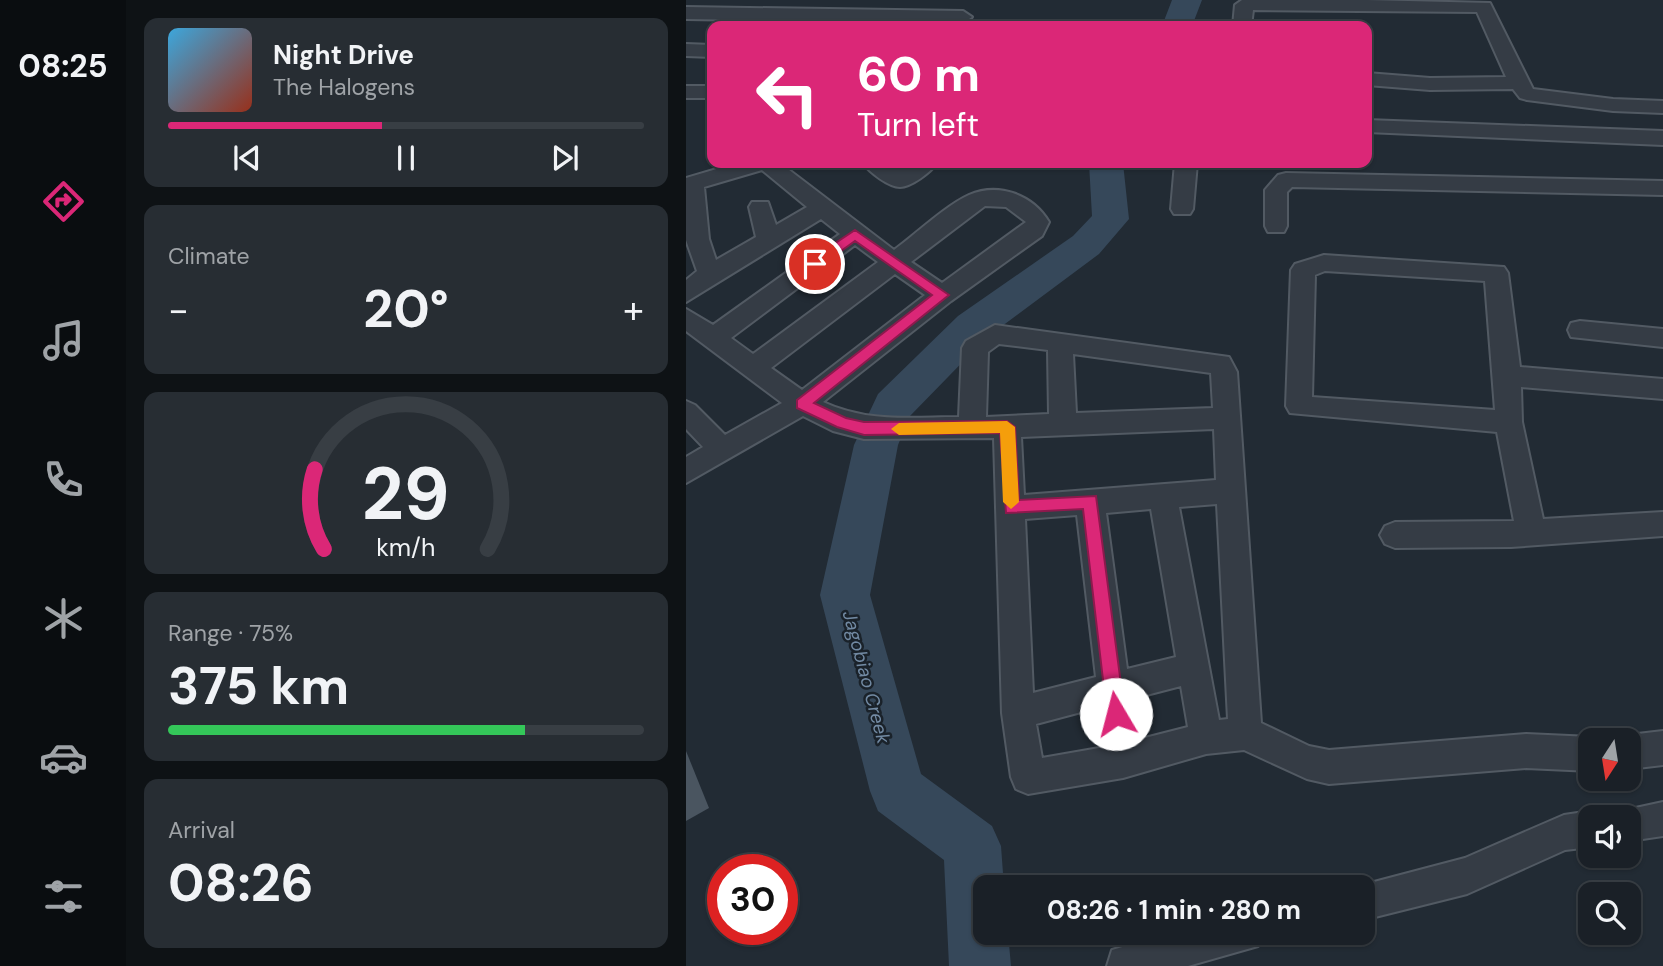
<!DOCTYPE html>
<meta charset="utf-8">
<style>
body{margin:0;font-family:"DM Sans",sans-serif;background:#272d33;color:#f1f3f6;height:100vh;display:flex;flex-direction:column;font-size:26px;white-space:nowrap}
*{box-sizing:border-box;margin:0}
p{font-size:23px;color:#9fa3a7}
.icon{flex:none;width:38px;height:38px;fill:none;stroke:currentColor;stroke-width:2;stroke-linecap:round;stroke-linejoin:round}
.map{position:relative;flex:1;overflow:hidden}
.side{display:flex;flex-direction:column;gap:18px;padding:18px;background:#0e1215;width:560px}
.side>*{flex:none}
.guide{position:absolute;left:21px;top:21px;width:665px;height:147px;border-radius:14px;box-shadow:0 2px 5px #0004,0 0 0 2px #383e44;background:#db2777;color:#fff;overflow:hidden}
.needle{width:46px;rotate:192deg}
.tools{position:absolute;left:892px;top:728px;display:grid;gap:14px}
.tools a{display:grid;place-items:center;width:63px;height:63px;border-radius:14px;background:#1a2027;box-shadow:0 2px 5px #0004,0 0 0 2px #383e44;font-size:35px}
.speed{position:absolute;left:21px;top:854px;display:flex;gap:14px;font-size:35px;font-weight:700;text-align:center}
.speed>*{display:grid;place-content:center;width:91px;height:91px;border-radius:50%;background:#1a2027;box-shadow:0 2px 5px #0004,0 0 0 2px #383e44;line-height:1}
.speed .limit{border:10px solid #d22;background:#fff;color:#111}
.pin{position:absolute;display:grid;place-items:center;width:60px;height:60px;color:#fff;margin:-30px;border:4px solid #fff;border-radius:50%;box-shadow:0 2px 7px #0007}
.me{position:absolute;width:77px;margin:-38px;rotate:352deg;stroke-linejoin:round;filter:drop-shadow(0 0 5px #0008)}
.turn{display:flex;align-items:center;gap:24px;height:147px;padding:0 35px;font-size:32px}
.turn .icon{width:91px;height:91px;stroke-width:2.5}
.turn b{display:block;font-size:49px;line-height:60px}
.big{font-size:52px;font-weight:700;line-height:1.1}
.side .widget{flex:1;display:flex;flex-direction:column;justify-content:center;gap:10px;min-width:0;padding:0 24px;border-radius:14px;background:#272d33}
.side .dial{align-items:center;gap:0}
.dial svg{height:182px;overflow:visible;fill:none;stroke:#383e44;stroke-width:7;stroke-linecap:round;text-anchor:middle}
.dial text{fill:#f1f3f6;stroke:none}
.song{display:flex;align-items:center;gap:21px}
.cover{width:84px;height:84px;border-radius:10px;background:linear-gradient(135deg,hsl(200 70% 55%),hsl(10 70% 35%))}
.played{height:7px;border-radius:4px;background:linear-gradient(90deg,#db2777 45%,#383e44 45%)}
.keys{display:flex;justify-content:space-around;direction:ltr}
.heat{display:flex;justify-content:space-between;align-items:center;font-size:38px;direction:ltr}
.charge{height:10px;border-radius:5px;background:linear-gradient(90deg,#34c759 75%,#383e44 0)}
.trip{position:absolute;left:287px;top:875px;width:402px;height:70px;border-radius:14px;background:#1a2027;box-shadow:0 2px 5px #0004,0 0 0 2px #383e44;font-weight:700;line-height:70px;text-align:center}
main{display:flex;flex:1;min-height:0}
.tab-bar{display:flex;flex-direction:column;width:126px;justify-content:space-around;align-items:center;background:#0a0d10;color:#9fa3a7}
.tab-bar .icon{width:49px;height:49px}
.tab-bar .on{color:#db2777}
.tab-bar b{font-size:32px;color:#f1f3f6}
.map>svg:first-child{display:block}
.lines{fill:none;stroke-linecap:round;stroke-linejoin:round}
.river{fill:#36485a;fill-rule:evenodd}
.building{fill:#4a5560}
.minor-casing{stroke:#525a63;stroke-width:4}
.minor{fill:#353c45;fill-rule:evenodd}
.route{fill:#db2777;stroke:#8e194d;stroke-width:2}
.slow{fill:#f59e0b}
.labels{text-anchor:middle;stroke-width:5;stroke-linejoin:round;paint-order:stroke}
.water-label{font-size:19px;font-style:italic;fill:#728aa3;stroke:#1a222a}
</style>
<main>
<nav class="tab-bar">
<b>08:25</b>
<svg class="icon on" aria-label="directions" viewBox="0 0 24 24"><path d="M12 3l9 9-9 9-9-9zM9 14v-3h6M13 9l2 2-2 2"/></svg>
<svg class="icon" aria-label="music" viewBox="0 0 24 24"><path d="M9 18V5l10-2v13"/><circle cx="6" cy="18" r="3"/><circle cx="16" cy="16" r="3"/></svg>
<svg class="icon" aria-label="phone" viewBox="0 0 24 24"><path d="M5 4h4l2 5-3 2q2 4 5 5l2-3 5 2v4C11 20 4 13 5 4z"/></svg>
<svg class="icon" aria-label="climate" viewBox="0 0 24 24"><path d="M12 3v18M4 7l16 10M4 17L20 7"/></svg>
<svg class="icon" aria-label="car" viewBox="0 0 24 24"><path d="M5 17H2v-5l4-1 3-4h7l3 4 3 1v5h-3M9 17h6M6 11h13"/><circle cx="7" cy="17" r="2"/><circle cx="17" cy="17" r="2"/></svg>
<svg class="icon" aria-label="filters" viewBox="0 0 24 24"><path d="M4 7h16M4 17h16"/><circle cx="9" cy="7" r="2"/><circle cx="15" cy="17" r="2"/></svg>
</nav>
<section class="side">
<div class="widget">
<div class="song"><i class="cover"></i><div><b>Night Drive</b><p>The Halogens</p></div></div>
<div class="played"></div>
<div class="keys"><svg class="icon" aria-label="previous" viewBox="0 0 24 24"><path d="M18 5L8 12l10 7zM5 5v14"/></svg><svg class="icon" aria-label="pause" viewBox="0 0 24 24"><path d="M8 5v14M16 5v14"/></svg><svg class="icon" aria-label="next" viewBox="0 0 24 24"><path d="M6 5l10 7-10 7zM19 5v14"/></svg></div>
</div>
<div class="widget"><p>Climate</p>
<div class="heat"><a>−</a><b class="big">20°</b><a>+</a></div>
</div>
<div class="widget dial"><svg viewBox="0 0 100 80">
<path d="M14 69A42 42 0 1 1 86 69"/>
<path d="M14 69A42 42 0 0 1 10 34" stroke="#db2777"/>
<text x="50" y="56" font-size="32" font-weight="700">29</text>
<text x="50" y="72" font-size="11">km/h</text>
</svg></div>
<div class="widget"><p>Range · 75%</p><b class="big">375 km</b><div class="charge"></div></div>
<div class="widget"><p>Arrival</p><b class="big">08:26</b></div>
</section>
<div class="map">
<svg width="977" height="966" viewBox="0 0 977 966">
<rect width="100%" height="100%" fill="#222b34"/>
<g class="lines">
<path class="river" d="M486 0H516L506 26H476Z
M403 163H437L443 219 413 254 300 338 224 416 212 445 184 595 235 774 306 826 315 846 318 887H299V933H322L325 966H263L258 860 192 811 184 791 134 595 168 445 192 394 272 316 387 236 406 216Z"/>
</g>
<path class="building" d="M0 751 23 808 0 821Z"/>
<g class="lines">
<g class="minor-casing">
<path id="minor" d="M681 0 804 3 847 89 927 99 977 101V113L927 111 841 100 834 98 827 89 744 90 681 85V73L744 78 820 77 791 12 567 10 565 26H547L549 5 556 0Z
M0 7 277 11 286 17 277 23 0 19Z
M0 44 26 45V57L0 56Z
M0 86H26V98H0Z
M681 120 977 131V145L681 132Z
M51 163H94L208 250C230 234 259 206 283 195 313 182 347 195 363 222L356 236 265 301 137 402C182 423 225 417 273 417L276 348 280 341 309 325 543 357 551 372 575 723 623 746 643 750 840 734 905 737 912 740H905V771L840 768 643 784 621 779 558 750 520 754 437 778 342 794 330 789 325 777 316 713 308 438 178 439 147 431 117 416 0 483V457L17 447 0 429V401L9 405 39 435 96 403 0 331V309L27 325 154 234 135 219 0 302V280L11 271 0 240V178ZM76 170 121 207 90 225 82 202H66L63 207 70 237 30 260 23 239 18 187ZM299 206 320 207 340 222 256 283 225 262ZM169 245 192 262 67 354 45 338ZM209 274 239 295 116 390 85 368ZM313 344 362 350 363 414 300 417 302 352ZM387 354 525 373 527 408 390 413ZM528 429 530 480 338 495 335 437ZM531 504 542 719 533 720 493 507ZM465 509 490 657 441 669 420 513ZM391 515 410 677 347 693 339 519ZM495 686 502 727 451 740 445 699ZM414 707 419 747 356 758 350 724Z
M177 163H203L214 170 225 163H251C245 172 225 187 214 187 203 187 183 172 177 163Z
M489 163H511L507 209 504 214H488L485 209Z
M600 173 977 181V195L606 187 601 192V226L598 232H582L579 226V190L592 175Z
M638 255 818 267 822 273 834 367 977 379V399L835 387 836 422 857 519 977 512V536L825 547 709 548 699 544 694 535 699 526 709 522 828 521 811 432 604 413 600 406 605 270 609 264ZM639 271 799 281 809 410 626 397 629 275Z
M894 321 977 329V347L885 337 882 330 885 323Z
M977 731V765L943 769V740H931L943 735Z
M977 802V836L943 841V817H928L931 812Z
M905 811 918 817H905V847L879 850 781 894 677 920V887H669L779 858 878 815Z
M485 933H578L572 946 502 966H421L426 950Z"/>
</g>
<use href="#minor" class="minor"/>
</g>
<path class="route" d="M169 230 263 295 128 403 160 418 178 422 321 421 329 427 333 500 410 496 439 714 436 721 430 723 423 721 421 714 397 509 320 513 314 433 178 435 151 427 111 408V400L246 295 169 241 133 267H124V260Z"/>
<path class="slow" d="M321 421 329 427 333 502 325 509 317 502 314 433 213 435 205 429 213 423Z"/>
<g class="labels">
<g class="water-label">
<text transform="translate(181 677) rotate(75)" y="7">Jagobiao Creek</text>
</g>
</g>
</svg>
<div class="tools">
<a><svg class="needle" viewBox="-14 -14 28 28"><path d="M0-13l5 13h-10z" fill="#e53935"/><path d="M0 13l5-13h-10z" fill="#9fa3a7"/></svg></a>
<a><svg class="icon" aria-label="sound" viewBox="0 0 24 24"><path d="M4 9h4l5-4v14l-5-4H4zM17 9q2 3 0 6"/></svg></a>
<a><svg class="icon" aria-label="search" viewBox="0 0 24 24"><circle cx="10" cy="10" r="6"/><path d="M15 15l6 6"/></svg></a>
</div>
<div class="speed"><div class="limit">30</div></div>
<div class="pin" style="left:129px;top:264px;background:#d93025"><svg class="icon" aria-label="arrive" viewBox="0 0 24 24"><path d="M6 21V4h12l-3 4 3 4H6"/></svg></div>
<svg class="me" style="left:430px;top:714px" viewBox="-20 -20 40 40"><circle r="19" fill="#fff"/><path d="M0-13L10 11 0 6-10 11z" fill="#db2777"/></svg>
<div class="trip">08:26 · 1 min · 280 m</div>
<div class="guide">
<div class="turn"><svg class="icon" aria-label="left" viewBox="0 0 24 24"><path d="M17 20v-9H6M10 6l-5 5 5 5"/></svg><div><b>60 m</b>Turn left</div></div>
</div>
</div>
</main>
